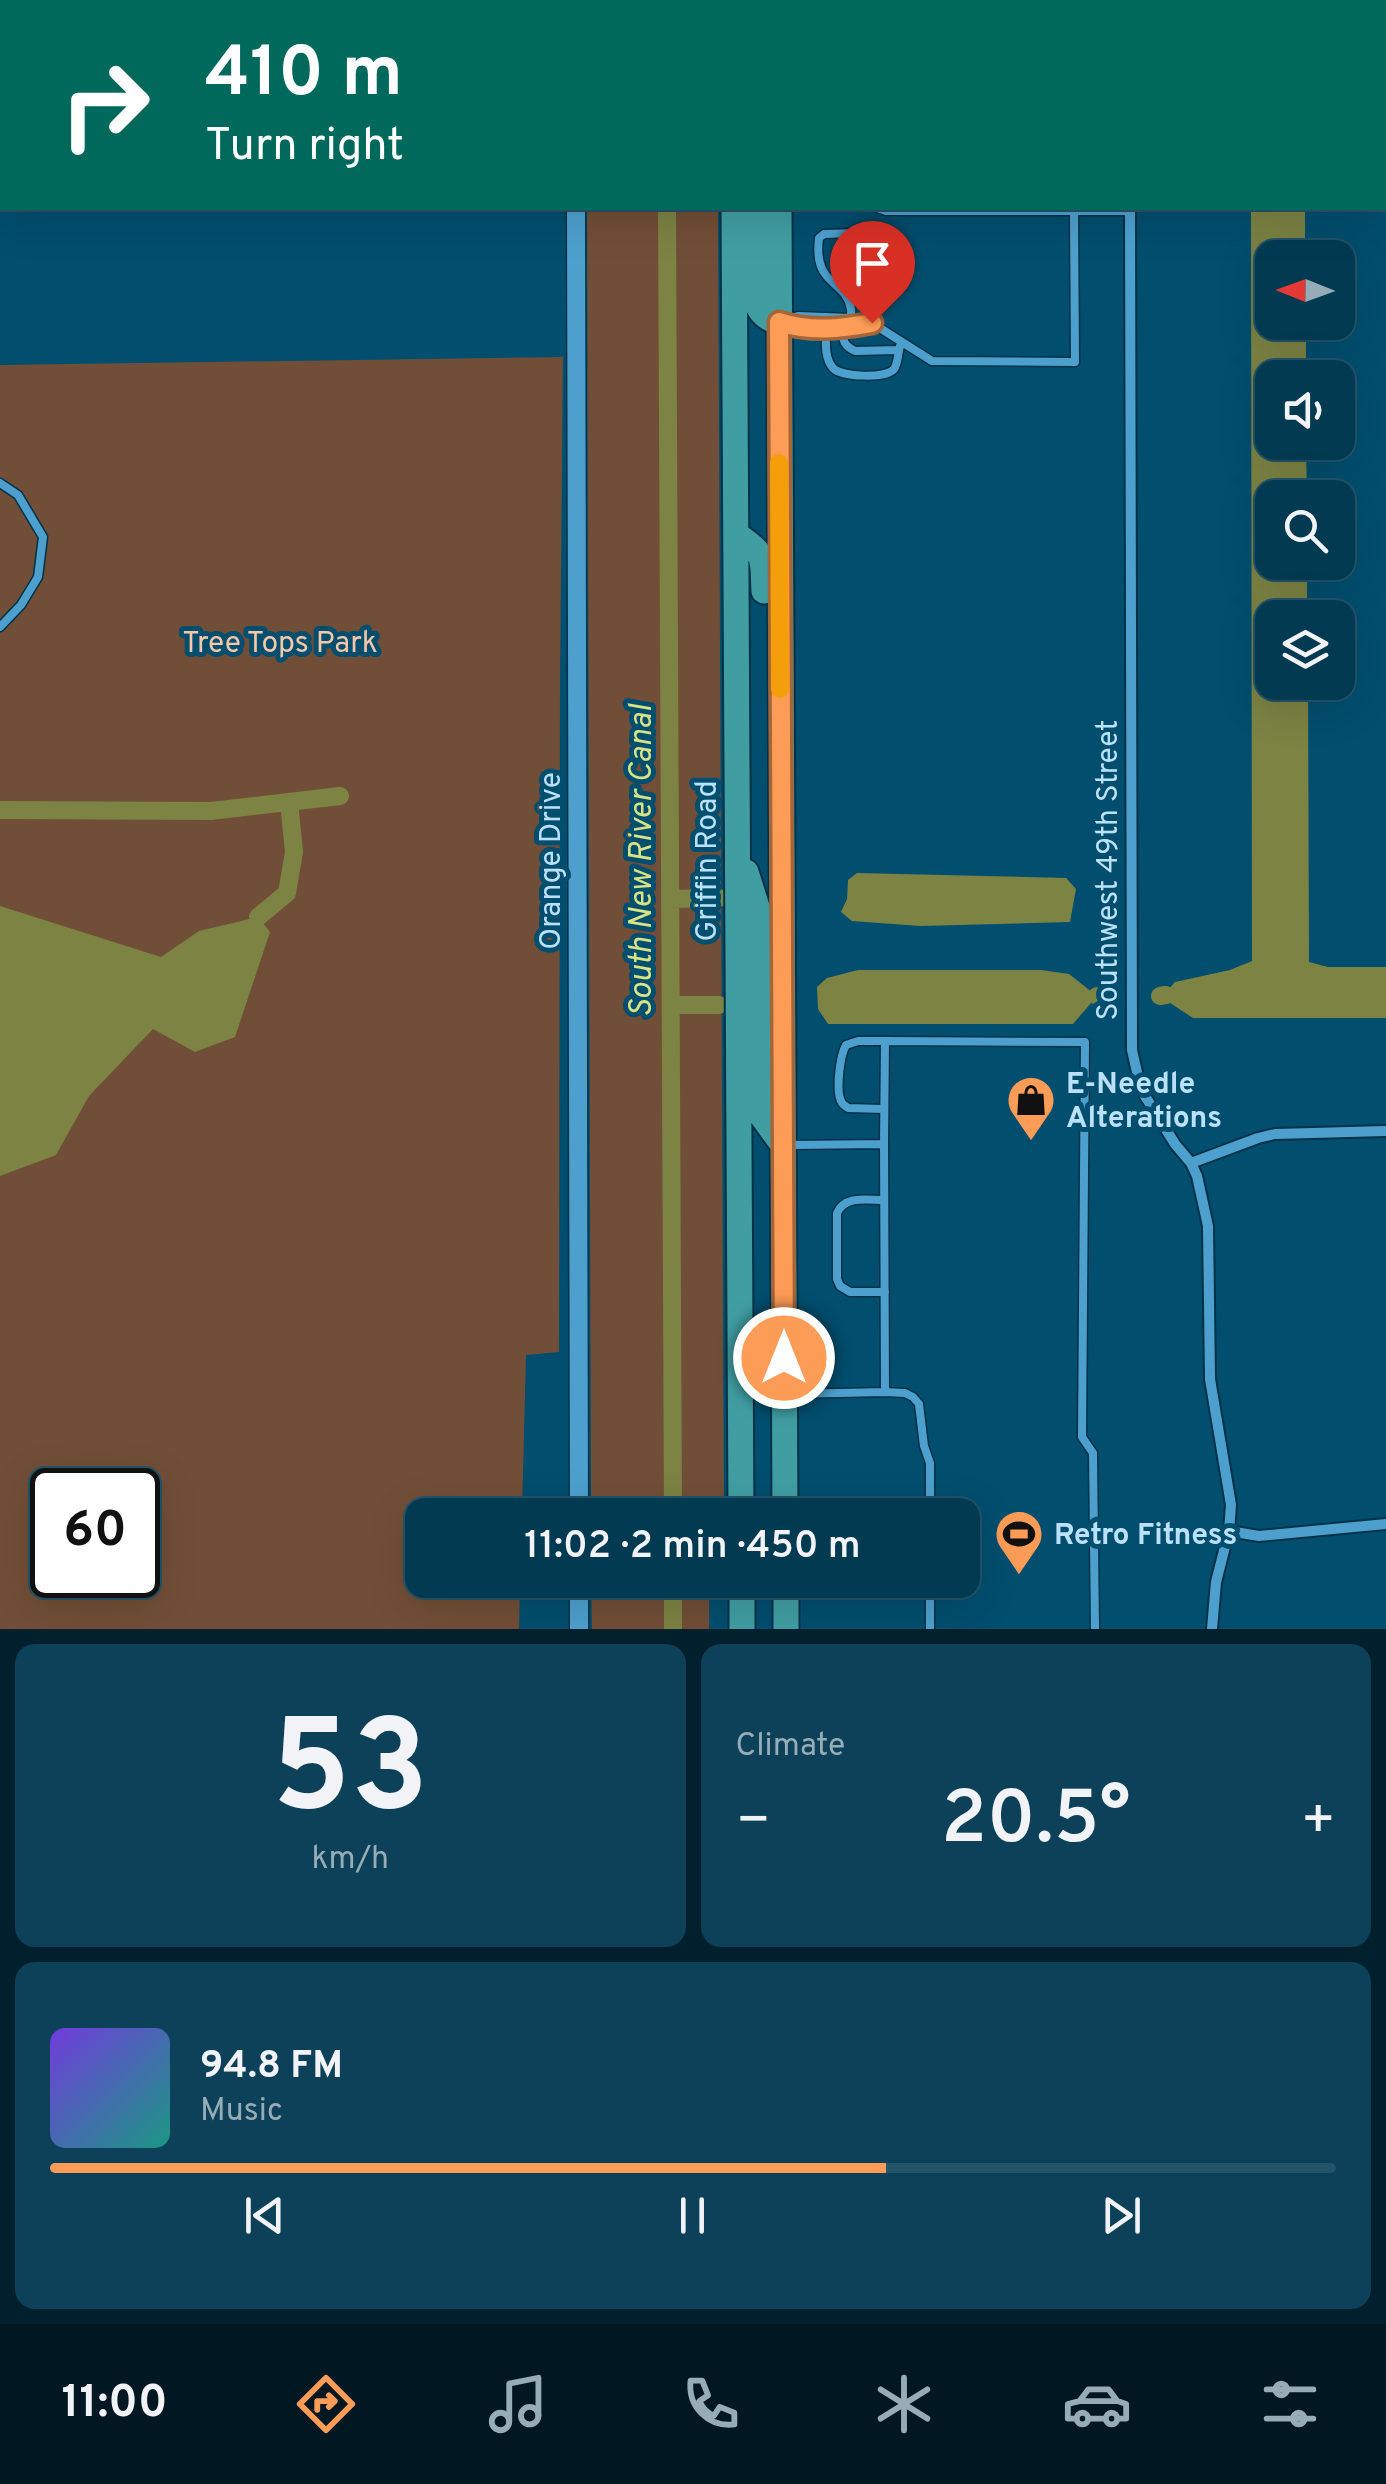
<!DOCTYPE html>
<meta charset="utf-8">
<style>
body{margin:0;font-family:Overpass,sans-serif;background:#0c4159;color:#f1f3f6;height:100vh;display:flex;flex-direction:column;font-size:38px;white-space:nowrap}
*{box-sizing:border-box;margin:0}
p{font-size:32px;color:#96adb8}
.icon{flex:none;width:55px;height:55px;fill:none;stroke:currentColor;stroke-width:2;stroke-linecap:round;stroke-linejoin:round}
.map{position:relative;height:1629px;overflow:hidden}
.panel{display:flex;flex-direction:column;gap:15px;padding:15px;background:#01202d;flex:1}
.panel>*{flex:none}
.guide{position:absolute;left:0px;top:0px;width:1388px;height:210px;box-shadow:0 10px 40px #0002,0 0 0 2px #235469;background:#00695c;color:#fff;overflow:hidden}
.needle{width:65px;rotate:271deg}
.buttons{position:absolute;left:1255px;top:240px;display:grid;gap:20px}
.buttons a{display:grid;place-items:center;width:100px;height:100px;border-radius:20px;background:#023a52;box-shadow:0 10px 40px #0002,0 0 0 2px #235469;font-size:50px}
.speed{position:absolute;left:30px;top:1468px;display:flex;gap:20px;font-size:50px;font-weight:700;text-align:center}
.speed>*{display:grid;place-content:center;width:130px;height:130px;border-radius:50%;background:#023a52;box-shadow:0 10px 40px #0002,0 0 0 2px #235469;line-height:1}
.speed .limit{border:5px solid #111;border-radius:15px;background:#fff;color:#111}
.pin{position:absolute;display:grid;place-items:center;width:85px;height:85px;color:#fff;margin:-102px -42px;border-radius:50% 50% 50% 0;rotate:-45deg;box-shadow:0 0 10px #0007}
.pin .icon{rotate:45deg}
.me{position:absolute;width:110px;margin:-55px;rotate:0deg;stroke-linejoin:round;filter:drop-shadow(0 0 8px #0008)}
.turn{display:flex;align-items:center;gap:35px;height:210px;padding:0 40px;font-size:45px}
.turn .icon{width:130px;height:130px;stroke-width:2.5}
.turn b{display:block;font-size:70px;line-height:85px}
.big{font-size:75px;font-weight:600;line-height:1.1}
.panel .widget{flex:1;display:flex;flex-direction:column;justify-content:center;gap:15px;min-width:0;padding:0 35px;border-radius:20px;background:#0c4159}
.panel .dial{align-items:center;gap:0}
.dial b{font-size:130px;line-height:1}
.song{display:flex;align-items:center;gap:30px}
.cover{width:120px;height:120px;border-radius:15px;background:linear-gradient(135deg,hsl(260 70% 55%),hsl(170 70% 35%))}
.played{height:10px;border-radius:5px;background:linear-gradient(90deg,#fd9c56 65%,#235469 65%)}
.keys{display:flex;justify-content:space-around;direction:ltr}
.heat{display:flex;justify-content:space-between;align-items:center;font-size:55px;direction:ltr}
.panel .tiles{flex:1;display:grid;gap:15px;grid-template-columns:1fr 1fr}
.widget:last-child{grid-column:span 2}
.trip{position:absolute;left:405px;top:1498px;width:575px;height:100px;border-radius:20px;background:#023a52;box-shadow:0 10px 40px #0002,0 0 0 2px #235469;font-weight:600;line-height:100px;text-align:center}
.tabs{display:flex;height:160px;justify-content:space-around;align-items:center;background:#011721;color:#96adb8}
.tabs .icon{width:70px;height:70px}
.tabs .active{color:#fd9c56}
.tabs b{font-size:45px;color:#f1f3f6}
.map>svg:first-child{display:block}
.green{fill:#714e37;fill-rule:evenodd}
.water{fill:#7c8343}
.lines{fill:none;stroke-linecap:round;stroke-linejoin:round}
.canal{stroke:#7c8343;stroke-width:18}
.service-casing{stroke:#013248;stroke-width:11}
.minor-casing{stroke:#013248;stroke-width:14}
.tertiary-casing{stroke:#013248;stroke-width:21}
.primary-casing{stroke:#013248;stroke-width:29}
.service{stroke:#4da0cd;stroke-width:8}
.minor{stroke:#4da0cd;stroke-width:10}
.tertiary{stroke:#4da0cd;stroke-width:18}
.primary{stroke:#409ea2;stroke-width:25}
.route-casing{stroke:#a46538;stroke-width:25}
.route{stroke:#fd9c56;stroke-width:18}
.slow{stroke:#f59e0b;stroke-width:18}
.labels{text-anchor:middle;stroke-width:10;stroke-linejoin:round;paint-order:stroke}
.park-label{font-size:30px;fill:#f8c7a7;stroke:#024e6e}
.street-label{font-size:30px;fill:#bae1f8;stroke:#024e6e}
.poi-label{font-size:30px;font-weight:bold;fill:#bae1f8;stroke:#024e6e;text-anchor:start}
.water-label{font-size:32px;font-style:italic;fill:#d7e385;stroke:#024e6e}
</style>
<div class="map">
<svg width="1386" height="1629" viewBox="0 0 1386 1629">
<rect width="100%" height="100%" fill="#024e6e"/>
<path class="green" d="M587 208H718L724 1515H591Z
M563 357 560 685 559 1352 526 1355 522 1515H422V1580H520L519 1629H0V365ZM52 1490H138V1575H52Z
M591 1580H711L709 1589V1629H592Z"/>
<path class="water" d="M1251 208H1305V257L1272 258V322L1306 323V377L1272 378V442L1306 443 1307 497 1272 498V562L1307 563V617L1272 618V682L1308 683 1309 962 1328 967H1386V1018H1193L1167 1001 1166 992 1175 982 1230 970 1252 961Z
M857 873 1066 878 1076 889 1070 922 920 926 852 921 841 912 847 899 848 880Z
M0 906 161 957 199 931 258 917 270 932 235 1037 195 1052 153 1029 89 1096 56 1155 0 1176Z
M858 970H1041L1069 974 1097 996 1073 1024H828L818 1009 817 987 827 978Z"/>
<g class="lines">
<path class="canal" d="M665 0V2
M667 208 673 1515
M0 810 211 811 340 796
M670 899 719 898
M258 917 287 893 294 852 289 802
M1097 996H1103
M1160 996 1166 995
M671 1005H719
M673 1580V1629"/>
<g class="service-casing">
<path id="service" d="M877 208 886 211H1130
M783 321 798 316 851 318 872 323 932 361 1075 362 1074 211
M872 323C872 297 881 250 858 233L824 234 819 238C813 287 845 278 851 309 854 327 830 339 855 351L898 350
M783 324C811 332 840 330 868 324
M826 329C826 341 824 358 833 368 841 377 886 379 894 369 898 364 898 353 900 346
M0 483 18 495 43 537 38 577 21 605 0 627
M884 1109 848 1108C846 1106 843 1105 842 1103 835 1093 840 1055 846 1045L858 1041H885
M884 1144 885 1041 1085 1042 1082 1437 1093 1453 1095 1629
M788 1145 884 1144 885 1392 905 1393 913 1397 919 1404 924 1446 930 1463V1515
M884 1200C867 1200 845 1195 837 1213V1279L840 1286 850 1292H885
M790 1394 885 1392
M930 1629V1580"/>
</g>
<g class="minor-casing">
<path id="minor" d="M929 2V0
M0 88H2
M1130 208 1132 1050 1139 1081 1145 1096 1175 1144 1191 1163 1197 1176 1208 1226 1210 1379 1231 1505 1229 1531 1216 1582 1212 1629
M1191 1163 1258 1138 1275 1134 1386 1131
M1229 1531 1259 1536 1386 1524"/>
</g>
<g class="tertiary-casing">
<path id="tertiary" d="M576 0V2
M576 208 579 1515
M579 1580V1629"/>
</g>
<g class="primary-casing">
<path id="primary" d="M733 0V2
M778 0V2
M734 208 741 1515
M754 208 756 301C760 313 766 318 779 323
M779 208 785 1515
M737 535C767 556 762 556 764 591
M746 872 757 907 759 1112 783 1145
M742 1580V1629
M786 1580V1629"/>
</g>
<use href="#service" class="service"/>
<use href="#minor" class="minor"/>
<use href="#tertiary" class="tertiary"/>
<use href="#primary" class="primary"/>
</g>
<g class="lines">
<g class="route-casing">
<path id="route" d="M784 1358 779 322C810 332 840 329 872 323"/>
</g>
<use href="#route" class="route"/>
<path class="slow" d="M779 463 780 689"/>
</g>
<defs>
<g id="shop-pin" transform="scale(2.5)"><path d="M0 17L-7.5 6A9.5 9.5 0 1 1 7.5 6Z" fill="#fd9c56" stroke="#024e6e"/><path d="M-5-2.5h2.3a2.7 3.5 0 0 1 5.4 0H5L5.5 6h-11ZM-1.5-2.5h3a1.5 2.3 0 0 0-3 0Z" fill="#111"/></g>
<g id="stadium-pin" transform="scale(2.5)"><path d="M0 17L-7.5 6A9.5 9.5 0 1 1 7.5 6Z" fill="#fd9c56" stroke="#024e6e"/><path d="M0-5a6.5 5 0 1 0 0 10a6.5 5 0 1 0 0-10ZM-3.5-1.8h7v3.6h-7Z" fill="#111"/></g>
</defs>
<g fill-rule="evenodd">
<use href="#shop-pin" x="1031" y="1100"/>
<use href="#stadium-pin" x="1019" y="1534"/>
</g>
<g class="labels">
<g class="park-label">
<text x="280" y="652">Tree Tops Park</text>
</g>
<g class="street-label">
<text transform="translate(550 861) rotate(-90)" y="10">Orange Drive</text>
<text transform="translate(706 861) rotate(-90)" y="10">Griffin Road</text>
<text transform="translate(1107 870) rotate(-90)" y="10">Southwest 49th Street</text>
</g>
<g class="poi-label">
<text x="1066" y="1093">E-Needle<tspan x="1066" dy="34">Alterations</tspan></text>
<text x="1054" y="1544">Retro Fitness</text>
</g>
<g class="water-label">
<text transform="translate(640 861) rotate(-90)" y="11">South New River Canal</text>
</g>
</g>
</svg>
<div class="buttons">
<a><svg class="needle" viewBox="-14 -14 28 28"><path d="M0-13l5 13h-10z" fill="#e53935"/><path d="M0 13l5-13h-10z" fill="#96adb8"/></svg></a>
<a><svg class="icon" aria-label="sound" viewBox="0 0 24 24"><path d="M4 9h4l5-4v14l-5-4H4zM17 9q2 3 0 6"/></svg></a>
<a><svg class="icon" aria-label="search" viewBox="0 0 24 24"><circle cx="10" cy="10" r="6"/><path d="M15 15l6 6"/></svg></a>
<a><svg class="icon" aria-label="layers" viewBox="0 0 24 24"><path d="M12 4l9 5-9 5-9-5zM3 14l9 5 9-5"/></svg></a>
</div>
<div class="speed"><div class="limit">60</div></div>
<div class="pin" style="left:872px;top:323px;background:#d93025"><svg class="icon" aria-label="arrive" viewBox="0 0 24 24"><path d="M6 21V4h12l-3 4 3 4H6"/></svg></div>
<svg class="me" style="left:784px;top:1358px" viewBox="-20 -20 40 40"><circle r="17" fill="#fd9c56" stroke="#fff" stroke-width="3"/><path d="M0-11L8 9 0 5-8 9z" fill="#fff"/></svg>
<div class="trip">11:02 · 2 min · 450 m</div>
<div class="guide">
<div class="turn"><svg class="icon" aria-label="right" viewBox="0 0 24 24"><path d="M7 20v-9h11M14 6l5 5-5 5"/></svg><div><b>410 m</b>Turn right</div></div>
</div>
</div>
<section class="panel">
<div class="tiles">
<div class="widget dial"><b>53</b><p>km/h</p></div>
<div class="widget"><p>Climate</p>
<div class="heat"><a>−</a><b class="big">20.5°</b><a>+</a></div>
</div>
<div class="widget">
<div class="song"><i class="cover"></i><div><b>94.8 FM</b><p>Music</p></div></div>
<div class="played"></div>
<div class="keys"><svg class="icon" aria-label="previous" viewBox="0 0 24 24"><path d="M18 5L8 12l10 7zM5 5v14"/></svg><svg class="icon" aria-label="pause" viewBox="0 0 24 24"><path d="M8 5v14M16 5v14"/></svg><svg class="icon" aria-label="next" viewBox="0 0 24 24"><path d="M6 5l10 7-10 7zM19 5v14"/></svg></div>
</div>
</div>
</section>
<nav class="tabs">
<b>11:00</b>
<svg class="icon active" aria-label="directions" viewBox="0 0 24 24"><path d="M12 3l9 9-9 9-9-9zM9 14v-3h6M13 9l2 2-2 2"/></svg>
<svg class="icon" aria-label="music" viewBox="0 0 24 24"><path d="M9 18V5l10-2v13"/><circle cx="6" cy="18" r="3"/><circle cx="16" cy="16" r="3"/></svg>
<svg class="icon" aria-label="phone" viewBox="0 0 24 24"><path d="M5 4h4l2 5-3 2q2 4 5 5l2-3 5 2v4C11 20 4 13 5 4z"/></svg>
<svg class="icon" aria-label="climate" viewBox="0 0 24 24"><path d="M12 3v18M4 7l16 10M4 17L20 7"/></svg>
<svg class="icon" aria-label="car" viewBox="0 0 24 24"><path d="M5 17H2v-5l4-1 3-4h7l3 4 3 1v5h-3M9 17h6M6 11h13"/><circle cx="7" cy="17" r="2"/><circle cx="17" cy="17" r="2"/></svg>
<svg class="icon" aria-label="filters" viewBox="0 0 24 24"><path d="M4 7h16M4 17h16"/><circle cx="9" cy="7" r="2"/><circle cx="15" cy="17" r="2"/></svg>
</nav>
